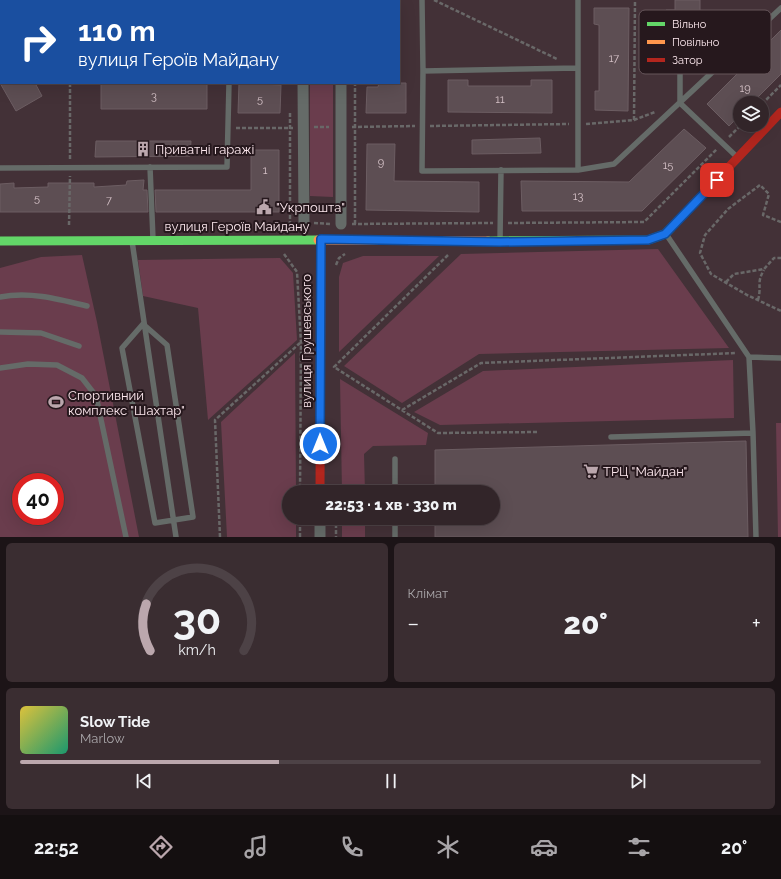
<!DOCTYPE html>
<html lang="uk">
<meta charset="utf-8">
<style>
body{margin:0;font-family:Raleway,sans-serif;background:#3a2d31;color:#f1f3f6;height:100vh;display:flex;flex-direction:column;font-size:15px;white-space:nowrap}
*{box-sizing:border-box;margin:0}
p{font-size:13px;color:#a8a5a8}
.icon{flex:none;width:22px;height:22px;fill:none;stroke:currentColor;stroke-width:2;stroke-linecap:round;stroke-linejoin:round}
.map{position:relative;height:537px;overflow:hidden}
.details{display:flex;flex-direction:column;gap:6px;padding:6px;background:#1c1417;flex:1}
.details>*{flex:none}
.guide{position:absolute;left:0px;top:0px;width:400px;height:84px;box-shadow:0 4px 16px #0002,0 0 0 1px #4d4246;background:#1a4fa0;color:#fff;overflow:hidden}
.tools{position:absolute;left:733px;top:96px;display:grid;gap:8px}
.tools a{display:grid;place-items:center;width:36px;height:36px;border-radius:50%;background:#322529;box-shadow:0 4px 16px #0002,0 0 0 1px #4d4246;font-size:20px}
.speed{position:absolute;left:12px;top:473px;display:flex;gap:8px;font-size:20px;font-weight:700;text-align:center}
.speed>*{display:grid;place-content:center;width:52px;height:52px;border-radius:50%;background:#322529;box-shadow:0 4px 16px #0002,0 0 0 1px #4d4246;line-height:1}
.speed .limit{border:6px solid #d22;background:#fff;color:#111}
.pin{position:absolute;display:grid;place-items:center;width:34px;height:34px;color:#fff;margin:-17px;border-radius:8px;box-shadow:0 2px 6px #0006}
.me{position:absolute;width:44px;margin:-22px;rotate:0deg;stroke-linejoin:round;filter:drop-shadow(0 0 3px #0008)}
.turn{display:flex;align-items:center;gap:14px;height:84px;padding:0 12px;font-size:18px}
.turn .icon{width:52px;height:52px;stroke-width:2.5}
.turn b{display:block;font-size:28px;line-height:34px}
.big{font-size:30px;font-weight:800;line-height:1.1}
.details .widget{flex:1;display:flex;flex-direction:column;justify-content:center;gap:6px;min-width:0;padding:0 14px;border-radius:6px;background:#3a2d31}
.details .dial{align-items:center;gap:0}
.dial svg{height:104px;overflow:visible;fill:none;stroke:#4d4246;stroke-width:7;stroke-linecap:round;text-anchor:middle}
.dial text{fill:#f1f3f6;stroke:none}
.song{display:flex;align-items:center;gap:12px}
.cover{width:48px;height:48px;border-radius:6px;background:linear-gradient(135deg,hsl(50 70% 55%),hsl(160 70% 35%))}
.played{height:4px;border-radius:2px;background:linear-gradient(90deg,#bba7ad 35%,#4d4246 35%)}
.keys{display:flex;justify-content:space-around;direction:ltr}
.heat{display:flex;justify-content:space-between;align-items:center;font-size:22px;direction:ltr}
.details .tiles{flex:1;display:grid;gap:6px;grid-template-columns:1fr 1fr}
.widget:last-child{grid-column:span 2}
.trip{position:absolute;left:282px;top:485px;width:218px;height:40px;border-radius:20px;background:#322529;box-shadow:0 4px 16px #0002,0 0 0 1px #4d4246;font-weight:800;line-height:40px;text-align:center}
.menu{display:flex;height:64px;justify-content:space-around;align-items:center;background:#140f10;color:#a8a5a8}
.menu .icon{width:28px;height:28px}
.menu .selected{color:#bba7ad}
.menu b{font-size:18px;color:#f1f3f6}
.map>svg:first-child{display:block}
.green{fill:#6a3d4d;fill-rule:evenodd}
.building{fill:#5d4e53;stroke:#6c5d62}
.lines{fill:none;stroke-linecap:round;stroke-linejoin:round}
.path{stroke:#696868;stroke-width:2.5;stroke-dasharray:4 2;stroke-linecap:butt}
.lane{stroke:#656b68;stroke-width:5.5}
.street{stroke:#656b68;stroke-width:11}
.fast{stroke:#63d668;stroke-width:9}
.slow{stroke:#ff974d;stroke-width:9}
.jam{stroke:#b3261e;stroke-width:9}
.route-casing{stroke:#114b97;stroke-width:10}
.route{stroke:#1a73e8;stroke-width:7}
.labels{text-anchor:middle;stroke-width:4;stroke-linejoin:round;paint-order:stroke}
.number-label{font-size:11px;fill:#d4c1c6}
.poi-label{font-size:13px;fill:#fce7ed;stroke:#26181d;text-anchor:start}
.street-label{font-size:13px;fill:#fce7ed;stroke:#26181d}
.key{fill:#26181d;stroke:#66565b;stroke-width:1}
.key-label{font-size:11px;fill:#fce7ed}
</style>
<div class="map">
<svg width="781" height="537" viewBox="0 0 781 537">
<rect width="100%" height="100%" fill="#433137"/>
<path class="green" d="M310 83H333V197L310 196Z
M658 249 729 348 479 354 402 403 344 366 461 254Z
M82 255 97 322 139 537H0V268L41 257ZM21 482H55V516H21Z
M363 256H439L339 352V277L343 263Z
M280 258 293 273 297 340 208 420 198 308 143 296 138 260Z
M295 353 296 492H289V518H296V537H227L221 422Z
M733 360 734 418 440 425 414 412 483 371Z
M340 379 428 433 426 445 373 446 364 454 365 492H342Z
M776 423H781V537H778Z
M342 518H365V537H342Z"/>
<path class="building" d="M675 0H700V24H666V10H675Z
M594 8H629L628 111 595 110V91H599V25L594 24Z
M781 30V74L752 103H740V115L729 126 707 104Z
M448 80H468V86H531V80H552V113L448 112Z
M0 83H35L42 96 16 111Z
M101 83H207V109H101Z
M239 83 281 85 280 113H238Z
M379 83H406V113H366L367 87H378Z
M684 129 706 148 642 211H522L521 181 629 182Z
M540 138 541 153 472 154V140Z
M96 141H191L190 156 95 157Z
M367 144H395L394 181 479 182V212L366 210Z
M251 150H279V212H156L155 190H251Z
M144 180 143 190H147L148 212H0V184L14 183V188L48 187V183H94V187L126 185 127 181Z
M746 441 748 537H435V518H493V492H435V450Z"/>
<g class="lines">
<path class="path" d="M57 0V1
M434 0 557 59
M355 1V0
M70 83V161
M762 104 781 85
M290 113V224
M634 120 635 0
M586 124 634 120 655 112
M430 126 569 124
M314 127H329
M352 127 415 126
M236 128H293
M729 137 741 125
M781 222 763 215 769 194 760 185 728 209 705 235 700 253 711 274 747 295 781 311
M314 223 331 224
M508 223 644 222 717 149
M258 224H293
M352 224 493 223
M355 224V83
M69 225 70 176
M284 254 297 272 301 343 300 492
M448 255 334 367 438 433 538 432
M336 265 339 258 345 254
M726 282 734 274 764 269 774 258H781
M758 300C762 286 756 283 764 270
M402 410 481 363 736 353
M336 518V537
M220 537 215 420 300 343
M300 537V518"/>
<path class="lane" d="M0 0 1 1
M422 0 423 71 422 171 578 170 614 164 781 8
M578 0V170
M231 1V0
M680 31V103L736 156
M423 71 578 68
M150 167 153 239
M0 168 227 167 229 83
M666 234 749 357 781 358
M500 240 501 170
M132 241 176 537
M0 297C29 291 59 299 87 306
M143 324 167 345 193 517 155 523 122 348Z
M0 332 41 333 79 346
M0 368 28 364 57 365 82 378 96 396 126 537
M753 433 756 537
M611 437 753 433 749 357
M395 492V459
M395 537V518"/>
<path class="street" d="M303 0V1
M341 1V0
M303 83 304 223
M341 83V224
M320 537V518"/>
<path class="fast" d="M0 241 318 240
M488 241 648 240 665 234 671 228"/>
<path class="slow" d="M318 240 488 241"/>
<path class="jam" d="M671 228 781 112
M320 492 321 239"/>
</g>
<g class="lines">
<g class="route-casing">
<path id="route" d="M320 444 321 239 500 242 648 240 665 234 717 180"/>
</g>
<use href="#route" class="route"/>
</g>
<defs>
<g id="building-bare" transform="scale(1.2)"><path d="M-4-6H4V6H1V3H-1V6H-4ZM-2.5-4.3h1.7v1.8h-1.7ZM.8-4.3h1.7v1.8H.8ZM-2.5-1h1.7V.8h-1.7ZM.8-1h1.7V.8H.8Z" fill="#bba7ad" stroke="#26181d" stroke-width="2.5" paint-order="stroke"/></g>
<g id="civic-bare" transform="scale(1.2)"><path d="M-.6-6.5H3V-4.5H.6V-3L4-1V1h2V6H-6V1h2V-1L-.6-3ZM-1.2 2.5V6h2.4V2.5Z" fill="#bba7ad" stroke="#26181d" stroke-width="2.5" paint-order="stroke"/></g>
<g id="stadium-bare" transform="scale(1.2)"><path d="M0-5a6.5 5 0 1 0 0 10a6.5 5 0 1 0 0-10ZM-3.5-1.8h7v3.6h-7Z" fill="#bba7ad" stroke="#26181d" stroke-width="2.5" paint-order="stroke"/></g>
<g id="supermarket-bare" transform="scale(1.2)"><path d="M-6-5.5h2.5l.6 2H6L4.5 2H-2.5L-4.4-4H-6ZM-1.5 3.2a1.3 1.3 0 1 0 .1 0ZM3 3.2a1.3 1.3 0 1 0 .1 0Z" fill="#bba7ad" stroke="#26181d" stroke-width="2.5" paint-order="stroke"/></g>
</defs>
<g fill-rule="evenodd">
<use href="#building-bare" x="143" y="149"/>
<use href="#civic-bare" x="264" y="207"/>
<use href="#stadium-bare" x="56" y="402"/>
<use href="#supermarket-bare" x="591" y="471"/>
</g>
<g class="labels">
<g class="number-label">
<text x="614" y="62">17</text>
<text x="745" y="92">19</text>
<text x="154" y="100">3</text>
<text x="260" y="103">5</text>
<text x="500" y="103">11</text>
<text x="381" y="166">9</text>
<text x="668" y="169">15</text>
<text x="265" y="174">1</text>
<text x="578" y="200">13</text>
<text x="37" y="202">5</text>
<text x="109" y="204">7</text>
</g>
<g class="poi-label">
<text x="155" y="154">Приватні гаражі</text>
<text x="276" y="212">"Укрпошта"</text>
<text x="68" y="400">Спортивний<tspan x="68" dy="15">комплекс "Шахтар"</tspan></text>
<text x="603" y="476">ТРЦ "Майдан"</text>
</g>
<g class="street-label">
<text x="237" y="231">вулиця Героїв Майдану</text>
<text transform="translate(306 341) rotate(-90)" y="5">вулиця Грушевського</text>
</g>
</g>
<rect x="639" y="10" width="132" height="64" rx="6" class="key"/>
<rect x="647" y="22" width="18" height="4" fill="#63d668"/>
<rect x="647" y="40" width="18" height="4" fill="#ff974d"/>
<rect x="647" y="58" width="18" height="4" fill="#b3261e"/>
<g class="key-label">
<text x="672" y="28">Вільно</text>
<text x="672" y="46">Повільно</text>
<text x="672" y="64">Затор</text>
</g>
</svg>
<div class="tools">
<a><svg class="icon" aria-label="layers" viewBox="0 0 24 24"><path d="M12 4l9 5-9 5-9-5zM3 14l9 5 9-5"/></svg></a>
</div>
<div class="speed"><div class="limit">40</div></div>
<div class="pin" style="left:717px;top:180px;background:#d93025"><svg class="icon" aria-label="arrive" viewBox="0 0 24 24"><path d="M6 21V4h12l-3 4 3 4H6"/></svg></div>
<svg class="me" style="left:320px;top:444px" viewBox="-20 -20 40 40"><circle r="17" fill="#1a73e8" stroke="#fff" stroke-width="3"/><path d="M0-11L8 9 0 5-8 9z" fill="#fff"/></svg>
<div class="trip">22:53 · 1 хв · 330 m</div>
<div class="guide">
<div class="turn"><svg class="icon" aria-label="right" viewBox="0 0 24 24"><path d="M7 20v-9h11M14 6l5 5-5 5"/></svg><div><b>110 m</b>вулиця Героїв Майдану</div></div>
</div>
</div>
<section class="details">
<div class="tiles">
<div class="widget dial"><svg viewBox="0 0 100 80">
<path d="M14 69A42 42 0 1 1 86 69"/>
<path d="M14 69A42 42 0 0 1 11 33" stroke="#bba7ad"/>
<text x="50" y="56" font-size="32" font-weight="700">30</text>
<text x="50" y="72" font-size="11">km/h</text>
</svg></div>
<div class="widget"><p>Клімат</p>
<div class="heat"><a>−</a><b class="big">20°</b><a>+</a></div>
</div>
<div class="widget">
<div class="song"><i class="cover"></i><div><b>Slow Tide</b><p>Marlow</p></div></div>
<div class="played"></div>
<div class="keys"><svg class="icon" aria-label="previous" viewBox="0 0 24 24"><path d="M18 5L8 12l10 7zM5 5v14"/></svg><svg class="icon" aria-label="pause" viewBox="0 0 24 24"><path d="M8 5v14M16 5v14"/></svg><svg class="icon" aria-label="next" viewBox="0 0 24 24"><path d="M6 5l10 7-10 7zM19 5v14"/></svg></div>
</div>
</div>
</section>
<nav class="menu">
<b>22:52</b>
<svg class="icon selected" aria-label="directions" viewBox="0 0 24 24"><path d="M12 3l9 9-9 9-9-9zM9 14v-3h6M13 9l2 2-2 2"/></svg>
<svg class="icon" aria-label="music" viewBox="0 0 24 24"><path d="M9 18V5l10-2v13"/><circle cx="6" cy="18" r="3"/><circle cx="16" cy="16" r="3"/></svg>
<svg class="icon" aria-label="phone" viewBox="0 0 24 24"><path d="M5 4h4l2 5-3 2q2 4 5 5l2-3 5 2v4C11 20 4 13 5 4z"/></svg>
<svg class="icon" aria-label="climate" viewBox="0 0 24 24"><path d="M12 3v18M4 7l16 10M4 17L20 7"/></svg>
<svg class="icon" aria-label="car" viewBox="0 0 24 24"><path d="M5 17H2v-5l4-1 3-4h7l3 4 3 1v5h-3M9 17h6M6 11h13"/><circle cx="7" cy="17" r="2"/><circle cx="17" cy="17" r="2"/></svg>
<svg class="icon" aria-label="filters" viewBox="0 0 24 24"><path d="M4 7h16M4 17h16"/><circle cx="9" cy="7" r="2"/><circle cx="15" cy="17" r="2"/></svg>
<b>20°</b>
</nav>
